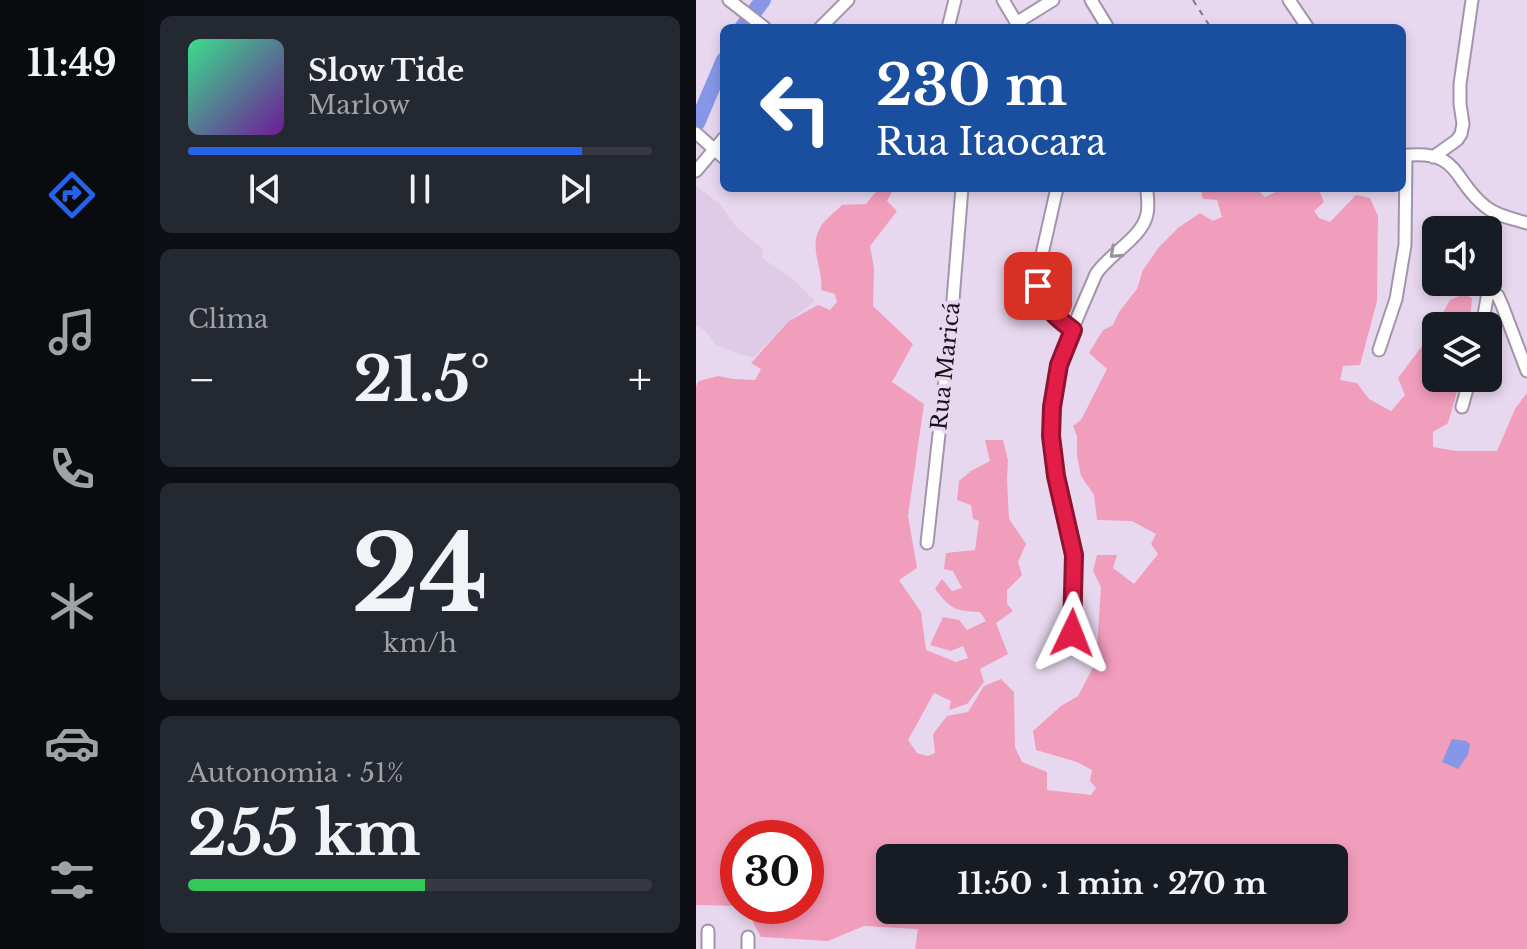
<!DOCTYPE html>
<html lang="pt">
<meta charset="utf-8">
<style>
body{margin:0;font-family:"Libre Baskerville",serif;background:#242831;color:#f1f3f6;height:100vh;display:flex;flex-direction:column;font-size:30px;white-space:nowrap}
*{box-sizing:border-box;margin:0}
p{font-size:26px;color:#9ea1a6}
.icon{flex:none;width:44px;height:44px;fill:none;stroke:currentColor;stroke-width:2;stroke-linecap:round;stroke-linejoin:round}
.map{position:relative;flex:1;overflow:hidden}
.side{display:flex;flex-direction:column;gap:16px;padding:16px;background:#0d0f14;width:552px}
.side>*{flex:none}
.banner{position:absolute;left:24px;top:24px;width:686px;height:168px;border-radius:12px;box-shadow:0 4px 12px #0003;background:#1a4fa0;color:#fff;overflow:hidden}
.buttons{position:absolute;left:726px;top:216px;display:grid;gap:16px}
.buttons a{display:grid;place-items:center;width:80px;height:80px;border-radius:12px;background:#171b24;box-shadow:0 4px 12px #0003;font-size:40px}
.speed{position:absolute;left:24px;top:820px;display:flex;gap:16px;font-size:40px;font-weight:700;text-align:center}
.speed>*{display:grid;place-content:center;width:104px;height:104px;border-radius:50%;background:#171b24;box-shadow:0 4px 12px #0003;line-height:1}
.speed .limit{border:12px solid #d22;background:#fff;color:#111}
.pin{position:absolute;display:grid;place-items:center;width:68px;height:68px;color:#fff;margin:-34px;border-radius:16px;box-shadow:0 4px 12px #0006}
.me{position:absolute;width:88px;margin:-44px;rotate:2deg;stroke-linejoin:round;filter:drop-shadow(0 0 6px #0008)}
.turn{display:flex;align-items:center;gap:28px;height:168px;padding:0 24px;font-size:36px}
.turn .icon{width:104px;height:104px;stroke-width:2.5}
.turn b{display:block;font-size:56px;line-height:68px}
.big{font-size:60px;font-weight:800;line-height:1.1}
.side .card{flex:1;display:flex;flex-direction:column;justify-content:center;gap:12px;min-width:0;padding:0 28px;border-radius:12px;background:#242831}
.side .dial{align-items:center;gap:0}
.dial b{font-size:104px;line-height:1}
.song{display:flex;align-items:center;gap:24px}
.cover{width:96px;height:96px;border-radius:12px;background:linear-gradient(135deg,hsl(150 70% 55%),hsl(280 70% 35%))}
.played{height:8px;border-radius:4px;background:linear-gradient(90deg,#2563eb 85%,#363941 85%)}
.keys{display:flex;justify-content:space-around;direction:ltr}
.heat{display:flex;justify-content:space-between;align-items:center;font-size:44px;direction:ltr}
.charge{height:12px;border-radius:6px;background:linear-gradient(90deg,#34c759 51%,#363941 0)}
.trip{position:absolute;left:180px;top:844px;width:472px;height:80px;border-radius:12px;background:#171b24;box-shadow:0 4px 12px #0003;font-weight:800;line-height:80px;text-align:center}
main{display:flex;flex:1;min-height:0}
.menu{display:flex;flex-direction:column;width:144px;justify-content:space-around;align-items:center;background:#090b0e;color:#9ea1a6}
.menu .icon{width:56px;height:56px}
.menu .current{color:#2563eb}
.menu b{font-size:36px;color:#f1f3f6}
.map>svg:first-child{display:block}
.built{fill:#dfcbe8}
.green{fill:#f19dbc;fill-rule:evenodd}
.water{fill:#8896e8}
.lines{fill:none;stroke-linecap:round;stroke-linejoin:round}
.river{stroke:#8896e8;stroke-width:16}
.minor-casing{stroke:#a394aa;stroke-width:15}
.path{stroke:#847a89;stroke-width:2;stroke-dasharray:6 6;stroke-linecap:butt}
.minor{stroke:#fff;stroke-width:11}
.oneway{stroke:#979598}
.route-casing{stroke:#92132f;stroke-width:20}
.route{stroke:#e11d48;stroke-width:14}
.labels{text-anchor:middle;stroke-width:8;stroke-linejoin:round;paint-order:stroke}
.street-label{font-size:22px;fill:#18131a;stroke:#e8d8ef}
</style>
<main>
<nav class="menu">
<b>11:49</b>
<svg class="icon current" aria-label="directions" viewBox="0 0 24 24"><path d="M12 3l9 9-9 9-9-9zM9 14v-3h6M13 9l2 2-2 2"/></svg>
<svg class="icon" aria-label="music" viewBox="0 0 24 24"><path d="M9 18V5l10-2v13"/><circle cx="6" cy="18" r="3"/><circle cx="16" cy="16" r="3"/></svg>
<svg class="icon" aria-label="phone" viewBox="0 0 24 24"><path d="M5 4h4l2 5-3 2q2 4 5 5l2-3 5 2v4C11 20 4 13 5 4z"/></svg>
<svg class="icon" aria-label="climate" viewBox="0 0 24 24"><path d="M12 3v18M4 7l16 10M4 17L20 7"/></svg>
<svg class="icon" aria-label="car" viewBox="0 0 24 24"><path d="M5 17H2v-5l4-1 3-4h7l3 4 3 1v5h-3M9 17h6M6 11h13"/><circle cx="7" cy="17" r="2"/><circle cx="17" cy="17" r="2"/></svg>
<svg class="icon" aria-label="filters" viewBox="0 0 24 24"><path d="M4 7h16M4 17h16"/><circle cx="9" cy="7" r="2"/><circle cx="15" cy="17" r="2"/></svg>
</nav>
<section class="side">
<div class="card">
<div class="song"><i class="cover"></i><div><b>Slow Tide</b><p>Marlow</p></div></div>
<div class="played"></div>
<div class="keys"><svg class="icon" aria-label="previous" viewBox="0 0 24 24"><path d="M18 5L8 12l10 7zM5 5v14"/></svg><svg class="icon" aria-label="pause" viewBox="0 0 24 24"><path d="M8 5v14M16 5v14"/></svg><svg class="icon" aria-label="next" viewBox="0 0 24 24"><path d="M6 5l10 7-10 7zM19 5v14"/></svg></div>
</div>
<div class="card"><p>Clima</p>
<div class="heat"><a>−</a><b class="big">21.5°</b><a>+</a></div>
</div>
<div class="card dial"><b>24</b><p>km/h</p></div>
<div class="card"><p>Autonomia · 51%</p><b class="big">255 km</b><div class="charge"></div></div>
</section>
<div class="map">
<svg width="831" height="949" viewBox="0 0 831 949">
<rect width="100%" height="100%" fill="#e8d8ef"/>
<path class="built" d="M0 186 24 204 41 228 67 249 66 258 99 281 119 301 93 321 58 357 43 354 21 346 8 330 0 325Z"/>
<path class="green" d="M183 188H198L191 201 201 211 174 246 178 268 177 306 217 344 196 382 228 404 212 516 221 568 203 580 225 612 230 650 260 662 272 658 267 646 255 651 234 645 247 617 263 620 271 630 290 621 284 612C258 611 255 609 239 589L246 579 256 591 266 588 257 571 248 569 250 553 279 550 283 521 277 519 275 505 261 500 263 481 275 471 294 461 289 440H307L312 460 311 479 313 519 330 544 322 562 326 575 311 590V604L317 611 300 623 312 654 284 669 288 682 271 704 253 710 255 701 238 693 212 740 221 753 232 756 239 753 237 734 251 716 272 712 288 686 305 679 318 692 319 747 326 762 351 772V790L395 795 400 788 394 781 396 770 381 762 340 750 337 731 365 706 382 696 400 662 405 587 397 571 401 555H421L417 568 438 584 462 554 455 544 460 534 436 521 401 520 398 495 385 476 381 456V436L377 426 385 420 411 369 393 353 407 330 417 325 423 312 441 289 447 270 463 247 482 228 504 213 517 221 526 217 521 200 507 199 505 190 508 188H560L569 197C583 190 591 186 605 191L609 188 623 190 628 202 618 211 623 218 634 222 660 195 674 198 682 216 681 301 664 365 647 366 644 380 661 383 673 399 695 411 709 395 702 378 735 334 754 300 768 294 776 298 774 326H740V378H765L752 423 737 432V447L760 451H801L819 409 831 393V949H219L222 929 168 926 132 941 65 937 49 907 42 906H110V838H42V906L0 905V386L3 381 22 376 37 379 59 380 65 369 55 363 93 321 122 305 134 310 141 302 139 294 125 290C128 270 112 248 124 228 128 220 139 212 146 205L170 204ZM194 858H638V910H194Z"/>
<path class="water" d="M756 739 770 741 774 744 772 755 762 769 746 762Z"/>
<g class="lines">
<path class="river" d="M46 28 67 0
M1 123 28 60"/>
<g class="minor-casing">
<path id="minor" d="M33 0 69 28
M307 0 323 27
M395 0 412 28
M593 0 612 28
M320 23 357 0
M124 28 152 0
M252 28 259 0
M0 133 28 158
M706 156C765 148 756 181 790 207 801 216 818 219 831 223
M737 157 761 140 765 134 767 124 764 104V84L776 0
M0 171 28 138
M361 188 342 272C341 302 354 313 377 330
M786 326 791 298 793 295 798 293 802 296 806 305 831 371
M683 350 700 299 709 245 710 155
M766 407 774 378
M231 543 255 325 266 188
M376 633C376 606 380 579 377 553 371 502 351 460 356 407 360 360 382 317 400 274 413 254 447 237 451 214 453 206 451 196 451 188
M12 949V931
M52 949V937"/>
</g>
<path class="path" d="M497 0 515 28"/>
<use href="#minor" class="minor"/>
</g>
<defs><path id="oneway-chevron" d="M-2-3.5L2.5 0L-2 3.5" fill="none" stroke-width="1.6" stroke-linecap="round" stroke-linejoin="round" transform="scale(2)"/></defs>
<use class="oneway" href="#oneway-chevron" transform="translate(419 253) rotate(137)"/>
<g class="lines">
<g class="route-casing">
<path id="route" d="M342 286C348 307 359 317 377 330L363 365 356 407 355 436 360 476 378 555 376 633"/>
</g>
<use href="#route" class="route"/>
</g>
<g class="labels">
<g class="street-label">
<text transform="translate(249 366) rotate(-84)" y="8">Rua Maricá</text>
</g>
</g>
</svg>
<div class="buttons">
<a><svg class="icon" aria-label="sound" viewBox="0 0 24 24"><path d="M4 9h4l5-4v14l-5-4H4zM17 9q2 3 0 6"/></svg></a>
<a><svg class="icon" aria-label="layers" viewBox="0 0 24 24"><path d="M12 4l9 5-9 5-9-5zM3 14l9 5 9-5"/></svg></a>
</div>
<div class="speed"><div class="limit">30</div></div>
<div class="pin" style="left:342px;top:286px;background:#d93025"><svg class="icon" aria-label="arrive" viewBox="0 0 24 24"><path d="M6 21V4h12l-3 4 3 4H6"/></svg></div>
<svg class="me" style="left:376px;top:633px" viewBox="-20 -20 40 40"><path d="M0-17L14 15 0 8-14 15z" fill="#e11d48" stroke="#fff" stroke-width="4"/></svg>
<div class="trip">11:50 · 1 min · 270 m</div>
<div class="banner">
<div class="turn"><svg class="icon" aria-label="left" viewBox="0 0 24 24"><path d="M17 20v-9H6M10 6l-5 5 5 5"/></svg><div><b>230 m</b>Rua Itaocara</div></div>
</div>
</div>
</main>
